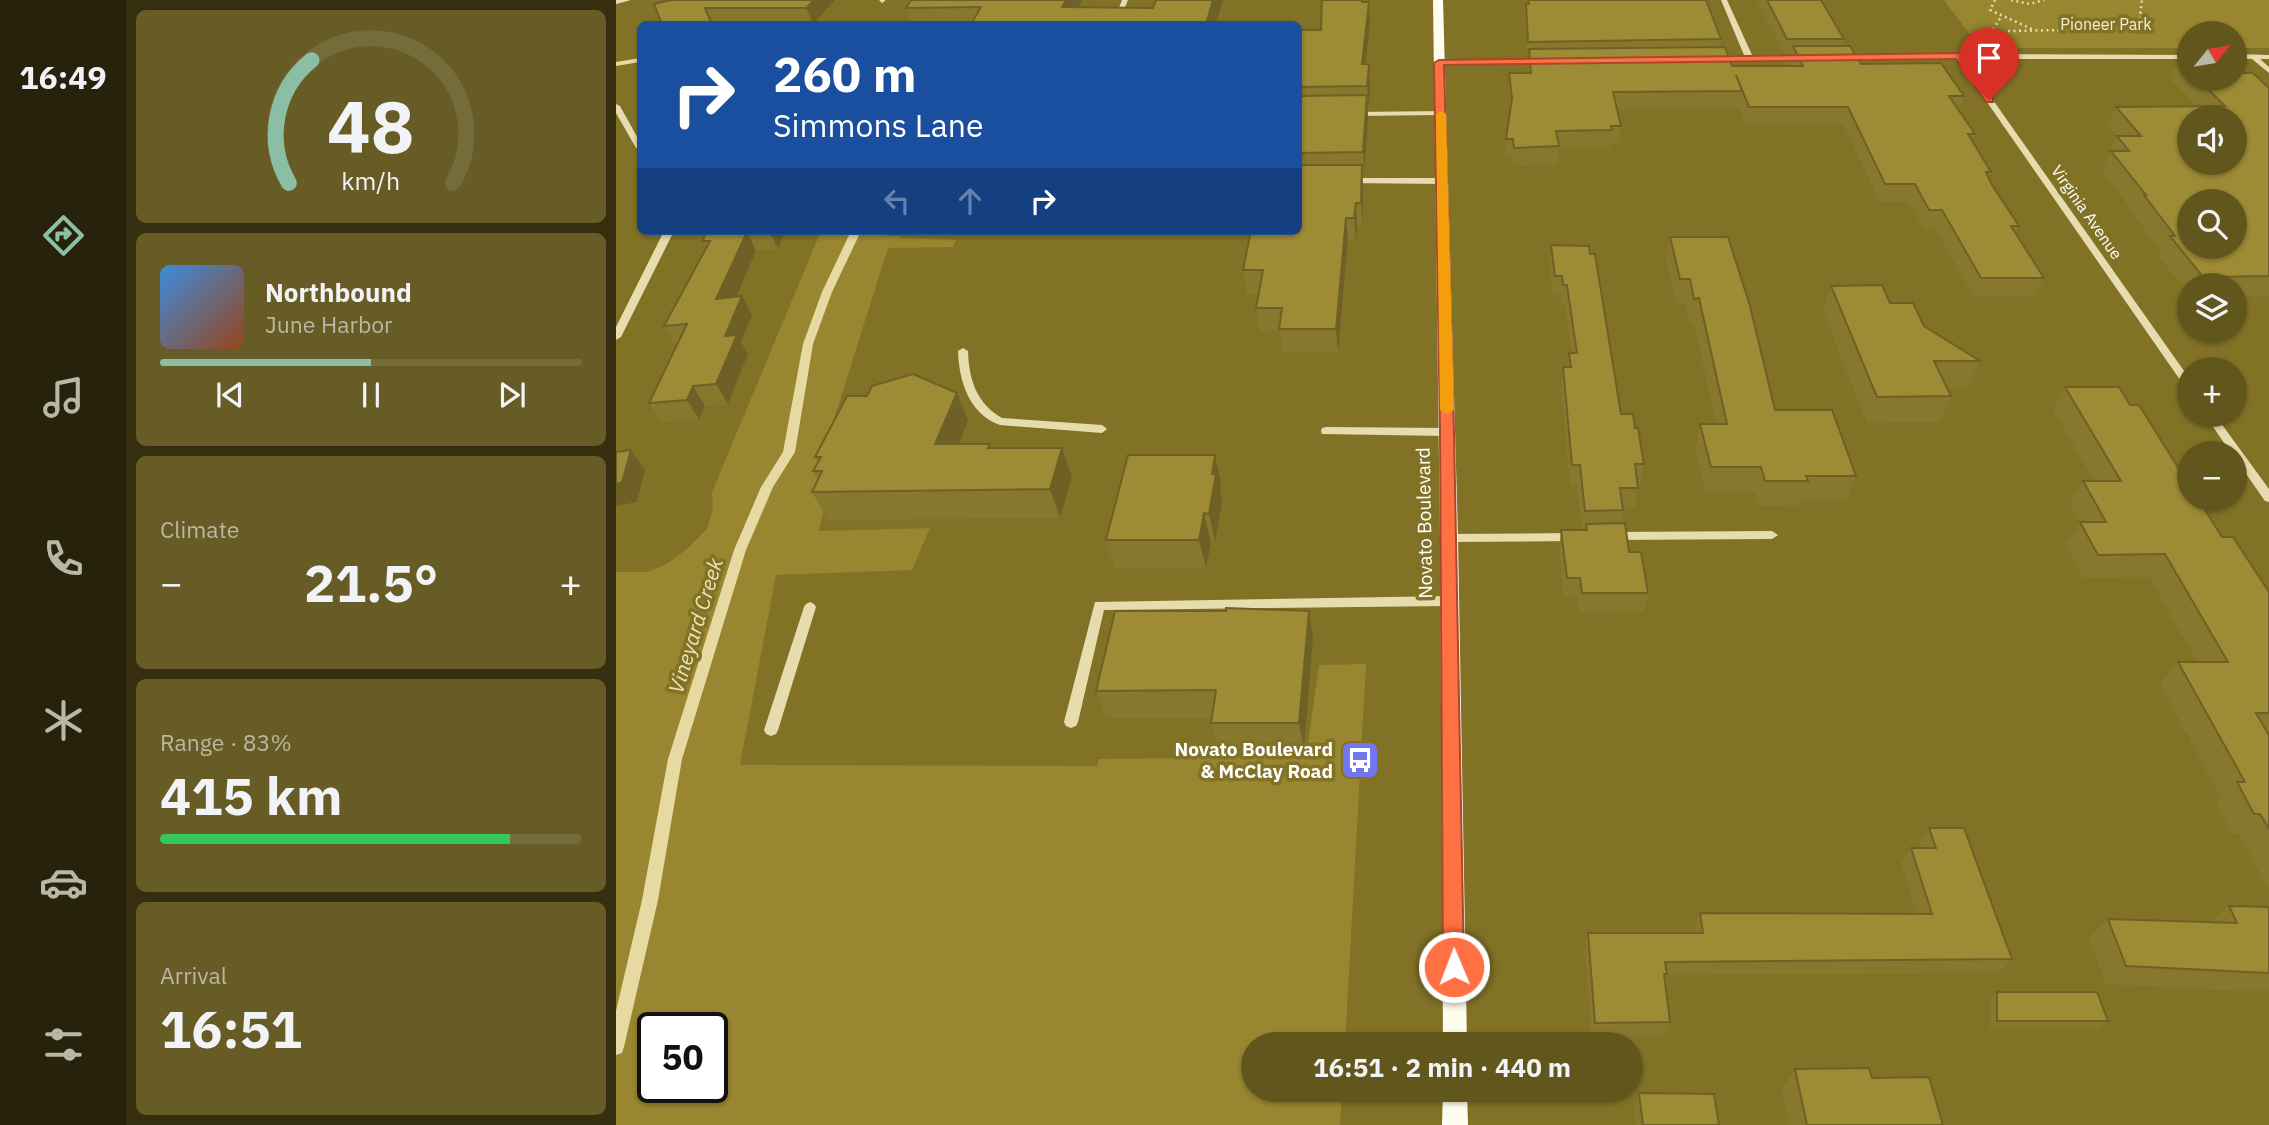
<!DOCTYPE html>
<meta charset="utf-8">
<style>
body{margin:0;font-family:"IBM Plex Sans",sans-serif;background:#675c25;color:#f1f3f6;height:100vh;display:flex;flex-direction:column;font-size:26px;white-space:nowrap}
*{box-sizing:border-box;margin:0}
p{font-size:23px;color:#bab7a3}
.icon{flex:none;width:38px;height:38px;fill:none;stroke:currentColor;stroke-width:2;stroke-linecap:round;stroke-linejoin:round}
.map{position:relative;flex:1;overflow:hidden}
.drawer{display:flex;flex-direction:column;gap:10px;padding:10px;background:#352f0f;width:490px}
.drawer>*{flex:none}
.guide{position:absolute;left:21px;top:21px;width:665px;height:214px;border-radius:10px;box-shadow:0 2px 5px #0004;background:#1a4fa0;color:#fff;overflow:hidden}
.needle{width:46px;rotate:60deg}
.controls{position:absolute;left:1561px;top:21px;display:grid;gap:14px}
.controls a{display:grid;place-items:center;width:70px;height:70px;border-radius:50%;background:#61561c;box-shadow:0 2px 5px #0004;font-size:35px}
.speed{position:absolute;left:21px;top:1012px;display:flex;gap:14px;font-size:35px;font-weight:700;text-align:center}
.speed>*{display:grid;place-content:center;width:91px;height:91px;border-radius:50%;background:#61561c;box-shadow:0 2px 5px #0004;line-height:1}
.speed .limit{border:4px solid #111;border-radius:10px;background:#fff;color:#111}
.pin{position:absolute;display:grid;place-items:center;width:60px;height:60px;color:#fff;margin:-72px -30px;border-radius:50% 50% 50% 0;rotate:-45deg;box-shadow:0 0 7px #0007}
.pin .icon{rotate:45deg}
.me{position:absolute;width:77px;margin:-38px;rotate:359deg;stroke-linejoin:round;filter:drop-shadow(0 0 5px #0008)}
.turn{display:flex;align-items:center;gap:24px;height:147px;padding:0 21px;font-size:32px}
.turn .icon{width:91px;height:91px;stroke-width:2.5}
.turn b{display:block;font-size:49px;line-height:60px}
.lanes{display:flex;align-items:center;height:66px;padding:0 21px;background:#0003;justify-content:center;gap:35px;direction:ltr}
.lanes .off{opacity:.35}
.big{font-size:52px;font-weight:700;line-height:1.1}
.drawer .card{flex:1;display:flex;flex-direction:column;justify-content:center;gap:10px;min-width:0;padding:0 24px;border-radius:10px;background:#675c25}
.drawer .dial{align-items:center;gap:0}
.dial svg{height:182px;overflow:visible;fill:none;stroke:#756c3b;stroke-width:7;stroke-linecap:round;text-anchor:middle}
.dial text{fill:#f1f3f6;stroke:none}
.song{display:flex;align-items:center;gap:21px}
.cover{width:84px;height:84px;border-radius:10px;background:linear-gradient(135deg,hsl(210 70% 55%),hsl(20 70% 35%))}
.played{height:7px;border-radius:4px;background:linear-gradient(90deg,#8abfa5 50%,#756c3b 50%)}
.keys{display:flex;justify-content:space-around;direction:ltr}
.heat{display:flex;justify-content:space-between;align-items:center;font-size:38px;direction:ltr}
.charge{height:10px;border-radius:5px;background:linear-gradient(90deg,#34c759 83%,#756c3b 0)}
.trip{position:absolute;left:625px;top:1032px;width:402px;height:70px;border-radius:35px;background:#61561c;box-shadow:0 2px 5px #0004;font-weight:700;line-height:70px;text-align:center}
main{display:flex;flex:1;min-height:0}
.tab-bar{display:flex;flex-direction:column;width:126px;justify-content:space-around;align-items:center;background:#27220b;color:#bab7a3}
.tab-bar .icon{width:49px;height:49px}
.tab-bar .selected{color:#8abfa5}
.tab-bar b{font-size:32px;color:#f1f3f6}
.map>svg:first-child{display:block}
.green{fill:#998630;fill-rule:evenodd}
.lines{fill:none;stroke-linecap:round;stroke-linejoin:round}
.stream{fill:#e7d9a2;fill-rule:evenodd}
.path{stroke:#e7dcae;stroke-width:2.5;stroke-dasharray:2 3.5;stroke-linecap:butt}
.minor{fill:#e7dcae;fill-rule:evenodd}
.major{fill:#fdfcef;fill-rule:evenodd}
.wall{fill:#88782e}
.shaded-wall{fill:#6f6126}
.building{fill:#9e8b36;stroke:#6f6126;stroke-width:2;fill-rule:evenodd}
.route{fill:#ff7043;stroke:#a6492c;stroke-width:2}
.slow{fill:#f59e0b}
.labels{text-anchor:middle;stroke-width:7;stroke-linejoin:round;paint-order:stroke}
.far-park-label{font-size:16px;fill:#f5eed1;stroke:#817226}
.far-street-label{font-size:16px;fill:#fff;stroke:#817226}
.street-label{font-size:19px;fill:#fff;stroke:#817226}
.poi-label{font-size:19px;font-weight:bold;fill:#fff;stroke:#817226;text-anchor:end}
.water-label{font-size:21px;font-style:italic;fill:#eee4b9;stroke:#817226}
</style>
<main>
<nav class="tab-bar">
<b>16:49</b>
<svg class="icon selected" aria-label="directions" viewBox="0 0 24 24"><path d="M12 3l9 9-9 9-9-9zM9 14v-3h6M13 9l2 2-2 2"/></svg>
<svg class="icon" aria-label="music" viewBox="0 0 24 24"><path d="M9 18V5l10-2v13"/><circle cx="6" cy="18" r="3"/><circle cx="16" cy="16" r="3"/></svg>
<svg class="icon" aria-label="phone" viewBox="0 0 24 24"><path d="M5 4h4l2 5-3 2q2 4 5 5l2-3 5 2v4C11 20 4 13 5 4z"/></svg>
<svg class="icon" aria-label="climate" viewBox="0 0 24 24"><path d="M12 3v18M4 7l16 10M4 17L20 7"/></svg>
<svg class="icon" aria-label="car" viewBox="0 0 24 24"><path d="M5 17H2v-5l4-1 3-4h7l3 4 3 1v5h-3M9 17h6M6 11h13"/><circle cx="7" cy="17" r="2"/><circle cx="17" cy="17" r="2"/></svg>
<svg class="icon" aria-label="filters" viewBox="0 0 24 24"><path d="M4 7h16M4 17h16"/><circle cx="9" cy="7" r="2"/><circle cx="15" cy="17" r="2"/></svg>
</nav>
<section class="drawer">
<div class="card dial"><svg viewBox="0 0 100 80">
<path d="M14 69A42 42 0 1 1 86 69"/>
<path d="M14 69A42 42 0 0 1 24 15" stroke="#8abfa5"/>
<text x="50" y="56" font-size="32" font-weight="700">48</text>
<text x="50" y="72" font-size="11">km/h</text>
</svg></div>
<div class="card">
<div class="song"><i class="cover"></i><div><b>Northbound</b><p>June Harbor</p></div></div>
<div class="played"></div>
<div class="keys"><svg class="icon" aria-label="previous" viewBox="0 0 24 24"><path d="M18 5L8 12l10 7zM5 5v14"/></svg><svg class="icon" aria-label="pause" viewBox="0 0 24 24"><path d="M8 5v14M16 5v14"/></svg><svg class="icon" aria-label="next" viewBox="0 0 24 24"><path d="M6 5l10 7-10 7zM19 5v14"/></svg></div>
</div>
<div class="card"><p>Climate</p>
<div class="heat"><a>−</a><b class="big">21.5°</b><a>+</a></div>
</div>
<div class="card"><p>Range · 83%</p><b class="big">415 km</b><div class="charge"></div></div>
<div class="card"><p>Arrival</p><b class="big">16:51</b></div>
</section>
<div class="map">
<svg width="1653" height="1125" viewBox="0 0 1653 1125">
<rect width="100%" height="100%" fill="#817226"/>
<path class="green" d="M1328 0H1653V48H1619V33H1573V48H1364Z
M205 231H273L271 236H284V238L340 240 337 247 272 248 219 416 213 484 203 531 314 528 296 570 160 575 124 765 481 766 483 759 690 757 703 665 750 664 729 1045H637V1090H726L724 1125H0V572H32L52 563 72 548 91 529 97 508 96 492ZM37 1027H96V1087H37Z"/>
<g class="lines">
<path class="stream" d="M24 58V62L0 66V62Z
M235 231H245L216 292 197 344 179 452 157 487 130 550 66 759 42 900 8 1047 6 1053 0 1055V1011L26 900 52 759 118 550 145 487 167 452 187 344 206 292Z"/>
<path class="path" d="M1379 0 1374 10 1416 29
M1395 0 1414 4 1428 0
M1392 31 1515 29 1523 24 1526 0
M1374 34 1385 17"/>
<path class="minor" d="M0 0H15L0 4Z
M263 0H269V1L266 3Z
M506 0H512L508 10 505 12 502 10Z
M1105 0H1111L1136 55H1190L1194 57 1190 59 1093 60V56H1096L1128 55Z
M1342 54 1573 55V59H1348L1573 378V388L1569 387 1341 59H1226L1222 57 1226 55Z
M1619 54 1653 55V59H1644L1653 67V73L1636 59 1619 58Z
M928 58H931V62L823 65 819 63 823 61Z
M0 104 4 106 24 142V150L20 148 0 113Z
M828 111 829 113 825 115 738 116 734 114 738 112Z
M732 178H826L830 181 826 184 729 183 728 181Z
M48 231H58L5 337 0 340V327Z
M347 348 352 351C353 379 360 403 386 418L486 425 491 429 486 433 384 425C353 414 343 381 342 351Z
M1589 415H1599L1653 489V502L1649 501 1619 458V453H1615Z
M710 427 831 428 836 432 831 436 706 434 705 431 706 428Z
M1156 531 1162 535 1156 539 994 540 988 536 994 532Z
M959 533 965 537 959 541 833 542 827 538 833 534Z
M834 596 838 598 840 601 838 604 834 606 488 610 462 722 460 726 455 728 450 726 448 722 479 602Z
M194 602 198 604 200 607 162 730 160 734 155 736 150 734 148 730 188 607 190 604Z"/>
<path class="major" d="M817 0H827L842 538 851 1045H827L824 538Z
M827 1090H851L852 1125H826Z"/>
</g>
<path class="wall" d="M55 0H219L197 24H46Z
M295 0H466L462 7 537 8 607 0 600 24H295L290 8Z
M911 0H1090L1105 39 1103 47 1116 66H1174L1173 63 1175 53H1168L1141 0H1205L1228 39 1226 46 1245 64 1348 96 1343 109 1359 134 1356 142 1375 172 1373 178 1376 185 1403 226 1400 234 1428 278 1419 296 1357 297 1320 228H1307L1293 202H1264L1227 124H1130L1123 107 1122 108 1001 109 1005 126 1003 143H994V148H943L942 164 897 166 896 157H889L890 139 894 109 893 90V73H913V57H912L909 18 910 4H911Z
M747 2 754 23 749 64H753L754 87 753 109H751L752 118 748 176H746L747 226H741L740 241H732L722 352 666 353 664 331H643L640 308 642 294H631L627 270 682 231V30H705Z
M1563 61H1573V79H1619L1622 73 1653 88V296L1619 297V285H1573V295L1543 256 1545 252 1518 215 1519 214 1486 171 1500 137 1491 126 1500 107 1580 106 1554 79Z
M90 231H170L162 249 140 251 120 297 136 315 125 342 132 354 112 404 89 406 83 419 46 422 33 403 60 346 48 326 90 248 87 241Z
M1054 237 1159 410 1240 476 1231 501H1185L1184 505 1142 506 1138 491H1089L1079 448 1084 424H1100L1078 322 1074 323 1069 303H1060L1050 260Z
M935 245 1005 414 1019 428 1028 464 1024 483H1022V488L1019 508 1007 507 1005 524 1013 552 1032 593 1028 612 963 613 961 597H948L943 550 945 530H966L961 485H954L945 387 947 367H952L953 353H956L949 305H946L944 295H937L934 265Z
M1215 286 1274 303 1308 326 1364 361 1352 387H1331L1335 396 1324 422 1251 423 1207 311Z
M1449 387 1514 405 1606 537 1653 592V890L1623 834H1616L1600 803 1605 798 1544 684 1562 662H1581L1533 577 1467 578 1450 545 1464 523 1454 504 1467 481H1478L1437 410Z
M341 393 352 421 343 444 376 448H446L456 477 444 518 212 520 196 492 202 479 197 471 202 462 199 457Z
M599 455 605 483 604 491 606 503 599 542H595L590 568 499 569 490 540Z
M610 611H693L697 638 688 750H602L595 723 596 718H490L480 691Z
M1313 828 1396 959 1383 973 1051 975 1049 980 1054 1022 1049 1035 975 1036 969 947 972 933H1079L1078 928 1084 913 1301 914 1285 863 1295 848H1305L1303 843Z
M1613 906 1653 907V991H1620L1490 984 1473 938 1492 919 1594 922Z
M1381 992 1492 1021 1483 1028H1374V1000Z
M1179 1069 1256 1078 1327 1125H1173L1166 1089Z
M1023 1093 1103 1125H1020L1018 1107Z"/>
<path class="shaded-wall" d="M198 0H219L197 24 190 8Z
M450 0H466L454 24 446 7Z
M597 0H607L600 24H590Z
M753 2 754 23 747 87 746 64Z
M753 64 754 87 753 109 751 86Z
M751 95 752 118 748 176 747 152Z
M746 165 747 187V226L745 203Z
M740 203 741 226 740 241 738 218Z
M730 218 732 241 722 352 720 329Z
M153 231H170L162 249Z
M131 232 140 251 111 318 100 299Z
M126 296 136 315 125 342 132 354 112 404 100 384 109 336Z
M77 386 89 406 83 419 71 400Z
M341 393 352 421 331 473 319 444Z
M446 448 456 477 444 518 434 489Z
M15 450 29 470 21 502 0 506V484Z
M599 455 605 483 604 491 606 503 599 542 593 514 596 474Z
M588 513 595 542 590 568 583 540Z
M693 611 697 638 688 750 683 723Z"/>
<path class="building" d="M55 0H198L190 8H89L96 24H46L38 4Z
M295 0H450L446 7 537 8 540 0H597L590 24H355L365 7 290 8Z
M706 0H746V2H753L746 64H753L751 86 682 87V30H705Z
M912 0H1090L1105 39 912 42 910 4H913Z
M1151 0H1205L1228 39H1171Z
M1177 46H1234L1245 64 1325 63 1348 96H1333L1359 134H1352L1375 172H1370L1376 185 1403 226H1395L1428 278H1365L1326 210H1313L1299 184H1269L1232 107H1133L1120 75 1126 91 997 92 1005 126H995L996 130 940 131 943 146 898 148 897 139H890L896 98 893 73H915L913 49 1109 47 1116 66H1187Z
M1563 61H1573V70Z
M1619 70 1622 73H1637L1653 88V276L1587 277 1554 236H1559L1528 195H1530L1495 151H1513L1501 136H1525L1500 107 1609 106 1582 79H1619ZM1573 117H1619V163H1573ZM1573 201H1619V247H1573Z
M751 95 747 152 682 153V96Z
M682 165H746L745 203H740L738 218H730L720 329H663L666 308H640L647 270H627L635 231H682Z
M90 231H143L131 232 100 299 126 296 109 336 121 335 100 384 77 386 71 400 33 403 71 324 48 326 94 241H87Z
M1054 237H1112L1134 306 1159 410H1216L1240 476H1190L1192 481H1149L1145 467H1095L1084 424H1111L1083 298 1078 299 1074 279H1064Z
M935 245 973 246 974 254H979L1005 414H1017L1019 428H1022L1028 464H1019L1022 488H1004L1007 510 969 511 964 465H956L947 367H955L953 353H961L951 285H947L946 276H939Z
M1266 285 1274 303H1297L1308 326 1364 361H1318L1335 396 1261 397 1215 286Z
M297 374 341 393 319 444H374L372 448H446L434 489 196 492 206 471H197L205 457H199L231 396H251L256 386Z
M1449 387H1503L1514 405H1523L1573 485V499H1582L1606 537H1617L1653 592V713H1640L1653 735V829L1644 814H1638L1621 782H1629L1562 662H1612L1549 554 1482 555 1464 522H1490L1467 481H1505Z
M15 450 6 482 0 484V452Z
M512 455H599L596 474H600L593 514 588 513 583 540H490Z
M1009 523 1013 552H1025L1032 593H966L964 578H951L945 530H971L970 524Z
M610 608 693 611 683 723H595L600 690 480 691 499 611H610Z
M1313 828H1348L1396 959 1049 962 1051 974H1048L1054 1022 979 1023 972 933H1087L1084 913 1316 914 1295 848H1320Z
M1613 906 1653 907V973L1510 966 1492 919 1621 923Z
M1381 992H1481L1492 1021H1381Z
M1253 1068 1256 1078 1313 1077 1327 1125H1191L1179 1069Z
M1023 1093 1098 1094 1103 1125H1027Z"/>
<path class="route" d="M1342 53 1346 54 1377 98V102H1370L1340 59 828 65 838 432 848 967 845 974 838 977 830 974 827 967 824 432 818 63 823 60Z"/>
<path class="slow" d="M825 111 830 114 838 410 831 414 824 410 820 114Z"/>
<defs>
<g id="bus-square" transform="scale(2.0125)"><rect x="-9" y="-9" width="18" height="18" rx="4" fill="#7275f0" stroke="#817226"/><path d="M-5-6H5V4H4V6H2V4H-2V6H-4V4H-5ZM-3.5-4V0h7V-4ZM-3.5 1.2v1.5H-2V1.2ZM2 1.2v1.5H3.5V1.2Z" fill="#fff"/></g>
</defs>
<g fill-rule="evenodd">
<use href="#bus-square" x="744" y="760"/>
</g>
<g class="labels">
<g class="far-park-label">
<text x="1490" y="30">Pioneer Park</text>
</g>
<g class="far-street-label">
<text transform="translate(1471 212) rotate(55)" y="6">Virginia Avenue</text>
</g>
<g class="street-label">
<text transform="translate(808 523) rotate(-91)" y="7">Novato Boulevard</text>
</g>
<g class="poi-label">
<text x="717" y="756">Novato Boulevard<tspan x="717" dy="22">&amp; McClay Road</tspan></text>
</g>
<g class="water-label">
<text transform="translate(80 626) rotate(-73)" y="7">Vineyard Creek</text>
</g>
</g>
</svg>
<div class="controls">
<a><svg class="needle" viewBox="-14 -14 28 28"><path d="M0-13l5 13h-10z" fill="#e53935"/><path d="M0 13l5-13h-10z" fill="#bab7a3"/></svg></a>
<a><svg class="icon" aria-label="sound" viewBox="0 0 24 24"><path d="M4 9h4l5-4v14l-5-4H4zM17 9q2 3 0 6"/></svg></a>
<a><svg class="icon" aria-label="search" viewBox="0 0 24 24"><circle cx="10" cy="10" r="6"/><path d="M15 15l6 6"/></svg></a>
<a><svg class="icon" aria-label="layers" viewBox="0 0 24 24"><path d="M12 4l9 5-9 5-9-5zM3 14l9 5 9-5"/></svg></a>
<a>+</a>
<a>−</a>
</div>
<div class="speed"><div class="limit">50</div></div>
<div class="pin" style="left:1373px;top:100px;background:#d93025"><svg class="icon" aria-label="arrive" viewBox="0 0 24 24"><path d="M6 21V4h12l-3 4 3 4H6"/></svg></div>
<svg class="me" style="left:838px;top:967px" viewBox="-20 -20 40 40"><circle r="17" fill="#ff7043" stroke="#fff" stroke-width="3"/><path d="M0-11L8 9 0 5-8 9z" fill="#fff"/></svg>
<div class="trip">16:51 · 2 min · 440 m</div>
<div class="guide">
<div class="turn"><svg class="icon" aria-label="right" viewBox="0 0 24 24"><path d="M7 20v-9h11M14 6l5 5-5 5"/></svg><div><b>260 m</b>Simmons Lane</div></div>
<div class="lanes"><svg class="icon off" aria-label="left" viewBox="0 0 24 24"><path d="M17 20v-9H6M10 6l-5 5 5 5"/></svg><svg class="icon off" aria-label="ahead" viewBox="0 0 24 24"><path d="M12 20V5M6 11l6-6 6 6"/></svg><svg class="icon" aria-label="right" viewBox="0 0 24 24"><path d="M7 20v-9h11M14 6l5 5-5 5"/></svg></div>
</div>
</div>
</main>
